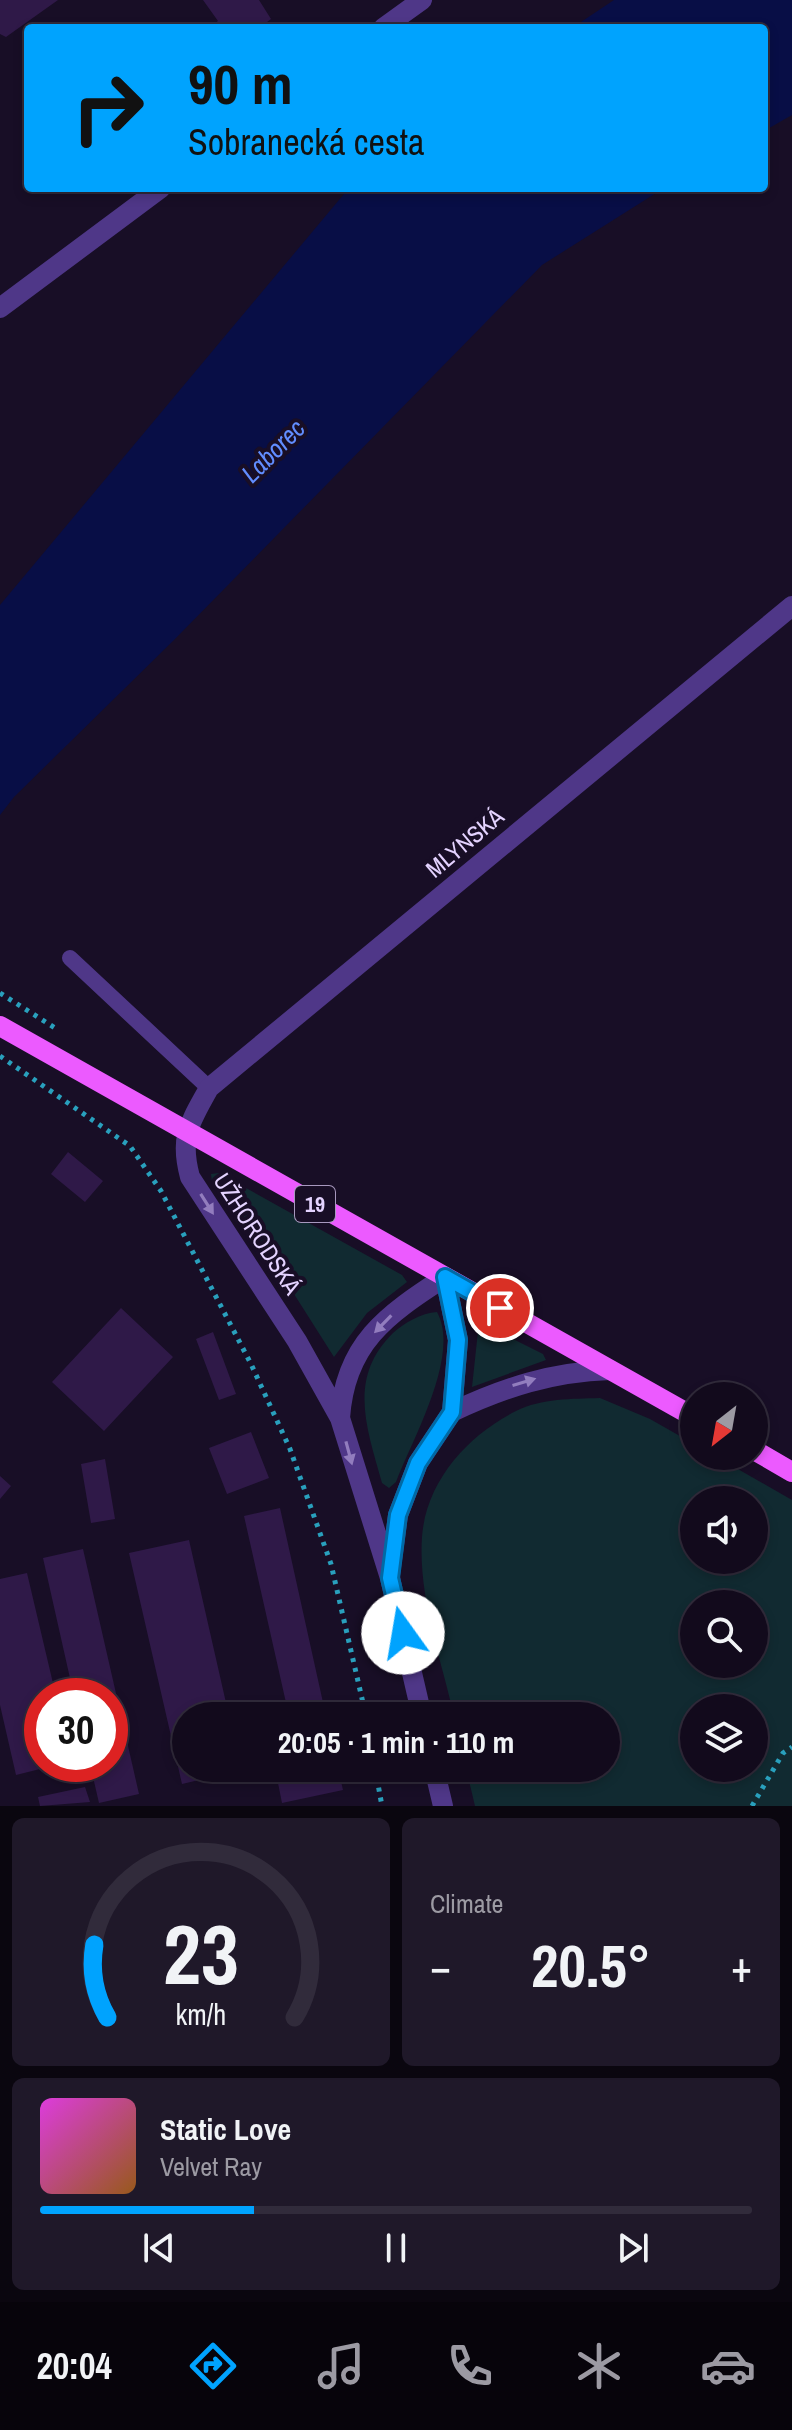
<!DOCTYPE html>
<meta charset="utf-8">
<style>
body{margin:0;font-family:"Archivo Narrow",sans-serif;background:#1f1829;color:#f1f3f6;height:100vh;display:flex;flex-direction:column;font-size:30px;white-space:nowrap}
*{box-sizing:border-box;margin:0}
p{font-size:26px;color:#9c9aa3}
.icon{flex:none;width:44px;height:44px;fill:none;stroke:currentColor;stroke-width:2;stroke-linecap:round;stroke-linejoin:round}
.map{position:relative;height:1806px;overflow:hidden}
.drawer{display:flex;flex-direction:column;gap:12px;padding:12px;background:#0a060f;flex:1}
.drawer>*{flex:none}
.banner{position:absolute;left:24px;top:24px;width:744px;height:168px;border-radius:8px;box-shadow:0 4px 12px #0003,0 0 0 2px #312b3b;background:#00a3fe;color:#111;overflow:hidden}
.needle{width:52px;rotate:211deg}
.tools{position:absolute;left:680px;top:1382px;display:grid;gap:16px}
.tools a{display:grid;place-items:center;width:88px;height:88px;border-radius:50%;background:#120a1c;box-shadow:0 4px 12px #0003,0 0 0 2px #312b3b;font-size:40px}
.speed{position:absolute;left:24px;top:1678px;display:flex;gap:16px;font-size:40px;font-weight:700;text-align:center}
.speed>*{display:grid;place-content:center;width:104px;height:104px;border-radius:50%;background:#120a1c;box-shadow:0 4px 12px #0003,0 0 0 2px #312b3b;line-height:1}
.speed .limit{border:12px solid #d22;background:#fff;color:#111}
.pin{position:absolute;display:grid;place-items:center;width:68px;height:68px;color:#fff;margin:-34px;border:4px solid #fff;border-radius:50%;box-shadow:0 2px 8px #0007}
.me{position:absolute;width:88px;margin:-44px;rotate:347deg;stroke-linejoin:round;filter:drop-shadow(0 0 6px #0008)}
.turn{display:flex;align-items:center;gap:28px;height:168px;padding:0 32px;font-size:36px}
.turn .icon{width:104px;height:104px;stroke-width:2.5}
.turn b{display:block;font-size:56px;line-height:68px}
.big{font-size:60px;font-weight:800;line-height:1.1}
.drawer .widget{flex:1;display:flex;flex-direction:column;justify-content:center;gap:12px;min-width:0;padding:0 28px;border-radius:12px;background:#1f1829}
.drawer .dial{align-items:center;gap:0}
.dial svg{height:208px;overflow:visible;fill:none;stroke:#312b3b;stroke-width:7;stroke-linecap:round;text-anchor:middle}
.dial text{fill:#f1f3f6;stroke:none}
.song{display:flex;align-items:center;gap:24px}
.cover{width:96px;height:96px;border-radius:12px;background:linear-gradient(135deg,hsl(300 70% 55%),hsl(30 70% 35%))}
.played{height:8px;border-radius:4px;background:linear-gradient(90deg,#00a3fe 30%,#312b3b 30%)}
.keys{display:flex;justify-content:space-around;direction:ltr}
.heat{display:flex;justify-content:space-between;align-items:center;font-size:44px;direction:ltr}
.drawer .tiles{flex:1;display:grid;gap:12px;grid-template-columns:1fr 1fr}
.widget:last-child{grid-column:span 2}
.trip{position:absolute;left:172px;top:1702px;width:448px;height:80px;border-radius:40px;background:#120a1c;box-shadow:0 4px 12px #0003,0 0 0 2px #312b3b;font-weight:800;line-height:80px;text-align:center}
.menu{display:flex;height:128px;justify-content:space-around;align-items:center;background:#07040b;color:#9c9aa3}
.menu .icon{width:56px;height:56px}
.menu .active{color:#00a3fe}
.menu b{font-size:36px;color:#f1f3f6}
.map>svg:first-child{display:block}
.green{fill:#112a31;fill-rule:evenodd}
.water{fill:#080e46}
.building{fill:#2f1948}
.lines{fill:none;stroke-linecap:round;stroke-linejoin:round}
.path{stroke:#29a0bd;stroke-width:5;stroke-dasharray:4 6;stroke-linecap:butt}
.lane{stroke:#4f3788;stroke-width:16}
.street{stroke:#4f3788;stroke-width:20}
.primary{stroke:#ec5aff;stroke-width:20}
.oneway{fill:#927dbe}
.route-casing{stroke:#006aa5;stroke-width:20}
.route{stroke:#00a3fe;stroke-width:14}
.labels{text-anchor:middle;stroke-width:8;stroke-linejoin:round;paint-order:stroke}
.shield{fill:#180e26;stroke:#a798be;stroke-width:2}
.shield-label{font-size:22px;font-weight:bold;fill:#e4d3ff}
.street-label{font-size:24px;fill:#e4d3ff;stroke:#180e26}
.water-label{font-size:26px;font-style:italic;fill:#618dff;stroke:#180e26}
</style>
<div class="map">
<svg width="792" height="1806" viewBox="0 0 792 1806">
<rect width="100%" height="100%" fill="#180e26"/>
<path class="green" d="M219 1173 402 1275 407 1282 367 1313 334 1357 261 1242 212 1182 211 1174Z
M437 1312C461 1355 412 1440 396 1482L389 1488 382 1483C367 1429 347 1378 393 1333 404 1323 421 1313 437 1312Z
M479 1322 543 1354 546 1360 472 1387Z
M600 1398 650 1419 694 1444V1456H715L792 1500V1806H475L466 1768H606V1716H454C441 1658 418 1597 422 1537 426 1481 468 1435 516 1411 542 1398 572 1399 600 1398ZM754 1500V1560H694V1500ZM754 1604V1664H694V1604ZM754 1708V1768H694V1708Z"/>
<path class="water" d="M614 0H792V115L764 131V28H572Z
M349 188H664L542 265 174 640 14 797 0 815V605Z"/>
<path class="building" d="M0 0H58L6 37 0 34Z
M203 0H259L271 19 259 28H209L218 21Z
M68 1152 103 1181 85 1202 51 1174Z
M121 1308 173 1357 104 1431 52 1382Z
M213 1332 236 1394 219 1400 196 1339Z
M251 1432 269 1478 227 1494 209 1448Z
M105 1459 115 1519 91 1523 81 1464Z
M0 1476 11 1486 0 1499Z
M280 1508 326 1716H289L244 1516Z
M189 1540 229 1716H186V1768L246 1769 182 1784 129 1553Z
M83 1549 139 1794 99 1803 90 1764H110V1696H74L43 1558Z
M27 1573 56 1696H42V1764L56 1765 16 1775 0 1705V1579Z
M327 1768H338L343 1790 282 1803 277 1778Z
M85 1787 90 1802 40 1806 38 1797Z"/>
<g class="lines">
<path class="path" d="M0 993 55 1028
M0 1056 130 1146 161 1191 251 1364 290 1449 331 1564 366 1716
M375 1768 382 1806
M752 1806 783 1753 792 1747"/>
<path class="lane" d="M70 958 209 1088"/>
<path class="street" d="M383 28 422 0
M0 308 161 188
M452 1412C505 1387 552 1372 610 1370
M340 1418C345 1344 386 1315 445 1277L458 1340 452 1412 418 1463 398 1515 390 1575
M422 1716 390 1578 340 1418 297 1341 190 1177C179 1136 190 1123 209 1088L792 606
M434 1768 443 1806"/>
<path class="primary" d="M0 1026 694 1417
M754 1450 792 1472"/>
</g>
<defs><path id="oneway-solid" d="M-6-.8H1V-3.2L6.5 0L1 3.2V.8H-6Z" transform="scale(2)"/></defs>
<g class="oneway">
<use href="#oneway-solid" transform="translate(207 1204) rotate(58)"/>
<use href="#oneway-solid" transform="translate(383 1324) rotate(134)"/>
<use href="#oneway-solid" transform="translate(524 1382) rotate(-17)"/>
<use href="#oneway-solid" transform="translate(349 1453) rotate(75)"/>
</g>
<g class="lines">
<g class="route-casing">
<path id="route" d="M403 1633 390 1578 398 1515 418 1463 452 1412 458 1340 445 1277 500 1308"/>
</g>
<use href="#route" class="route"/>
</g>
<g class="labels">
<rect class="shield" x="295" y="1186" width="40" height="36" rx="6"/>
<g class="shield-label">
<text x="315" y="1212">19</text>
</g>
<g class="street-label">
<text transform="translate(465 843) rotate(-40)" y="8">MLYNSKÁ</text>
<text transform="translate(257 1234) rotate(57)" y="8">UŽHORODSKÁ</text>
</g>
<g class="water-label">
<text transform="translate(273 451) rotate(-45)" y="9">Laborec</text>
</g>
</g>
</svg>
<div class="tools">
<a><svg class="needle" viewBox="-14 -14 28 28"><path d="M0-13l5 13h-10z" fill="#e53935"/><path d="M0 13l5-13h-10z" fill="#9c9aa3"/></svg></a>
<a><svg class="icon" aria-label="sound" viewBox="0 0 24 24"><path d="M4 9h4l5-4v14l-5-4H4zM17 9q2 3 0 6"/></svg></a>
<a><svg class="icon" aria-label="search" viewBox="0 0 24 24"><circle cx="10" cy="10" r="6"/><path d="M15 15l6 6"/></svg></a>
<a><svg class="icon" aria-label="layers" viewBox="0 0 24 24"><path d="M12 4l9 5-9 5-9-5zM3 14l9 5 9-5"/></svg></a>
</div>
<div class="speed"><div class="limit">30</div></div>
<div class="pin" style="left:500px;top:1308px;background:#d93025"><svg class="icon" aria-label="arrive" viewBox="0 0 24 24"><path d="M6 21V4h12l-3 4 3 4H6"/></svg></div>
<svg class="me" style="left:403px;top:1633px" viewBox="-20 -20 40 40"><circle r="19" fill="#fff"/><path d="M0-13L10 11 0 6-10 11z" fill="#00a3fe"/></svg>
<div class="trip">20:05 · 1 min · 110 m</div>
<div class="banner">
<div class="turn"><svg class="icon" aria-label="right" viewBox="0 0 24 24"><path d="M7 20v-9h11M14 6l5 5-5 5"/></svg><div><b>90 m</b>Sobranecká cesta</div></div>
</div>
</div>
<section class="drawer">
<div class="tiles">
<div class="widget dial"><svg viewBox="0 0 100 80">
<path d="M14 69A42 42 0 1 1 86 69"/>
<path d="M14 69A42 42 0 0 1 9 41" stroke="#00a3fe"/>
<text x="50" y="56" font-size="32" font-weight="700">23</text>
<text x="50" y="72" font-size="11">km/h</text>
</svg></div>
<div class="widget"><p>Climate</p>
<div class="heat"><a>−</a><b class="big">20.5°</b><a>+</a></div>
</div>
<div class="widget">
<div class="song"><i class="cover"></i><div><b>Static Love</b><p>Velvet Ray</p></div></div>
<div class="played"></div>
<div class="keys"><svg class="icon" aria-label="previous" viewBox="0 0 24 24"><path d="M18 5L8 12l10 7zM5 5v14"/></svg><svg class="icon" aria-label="pause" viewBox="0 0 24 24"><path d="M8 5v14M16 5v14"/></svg><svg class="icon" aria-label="next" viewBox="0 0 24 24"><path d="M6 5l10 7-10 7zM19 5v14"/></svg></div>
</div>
</div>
</section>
<nav class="menu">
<b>20:04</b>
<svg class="icon active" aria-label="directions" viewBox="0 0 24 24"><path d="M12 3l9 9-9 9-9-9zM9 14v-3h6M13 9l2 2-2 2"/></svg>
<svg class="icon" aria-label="music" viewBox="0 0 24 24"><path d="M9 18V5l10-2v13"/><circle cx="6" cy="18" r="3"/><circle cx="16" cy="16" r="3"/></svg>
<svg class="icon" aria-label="phone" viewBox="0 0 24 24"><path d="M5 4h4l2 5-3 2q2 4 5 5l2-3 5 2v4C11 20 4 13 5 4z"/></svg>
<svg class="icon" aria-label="climate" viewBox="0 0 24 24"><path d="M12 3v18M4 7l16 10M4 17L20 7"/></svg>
<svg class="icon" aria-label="car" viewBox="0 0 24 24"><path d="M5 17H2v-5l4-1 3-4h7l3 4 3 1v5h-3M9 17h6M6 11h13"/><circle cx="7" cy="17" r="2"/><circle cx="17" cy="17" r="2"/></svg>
</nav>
